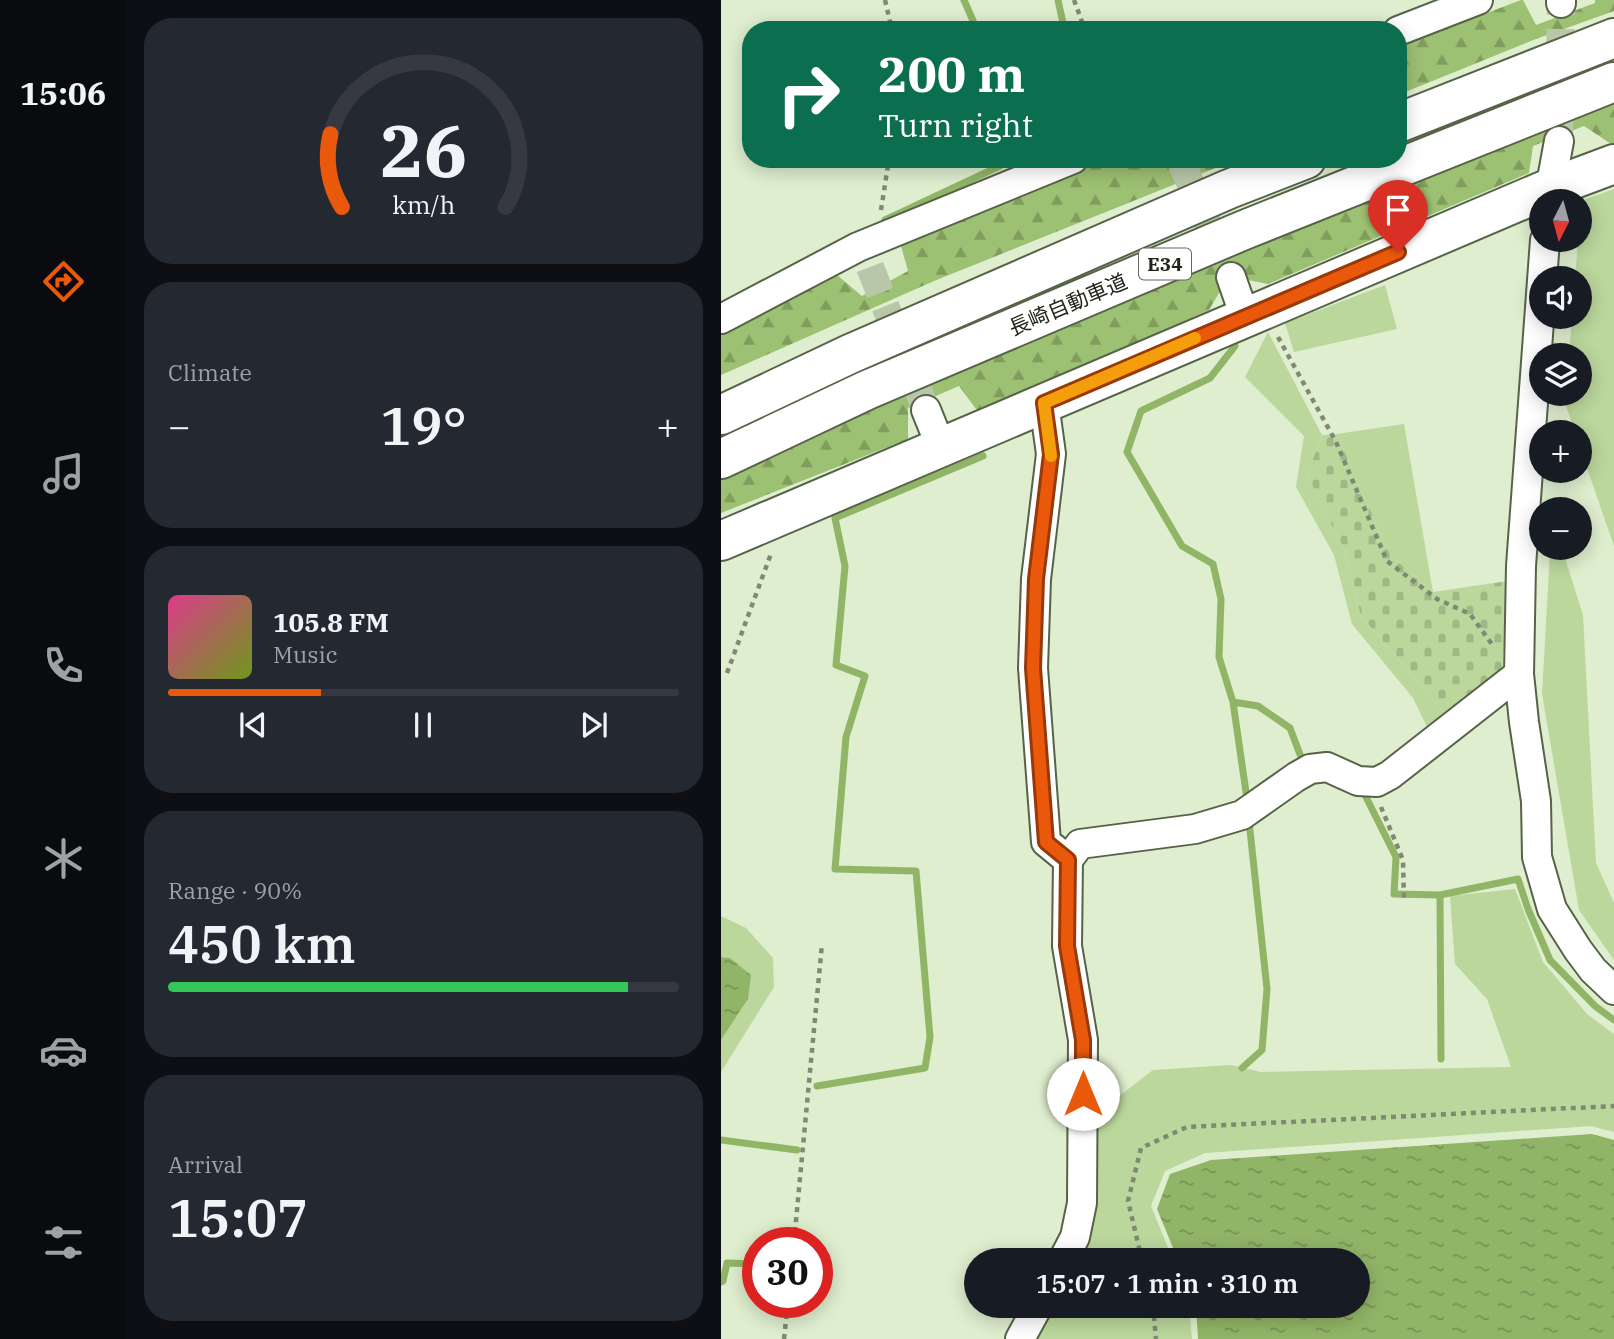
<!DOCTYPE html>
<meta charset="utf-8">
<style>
body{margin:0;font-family:"IBM Plex Serif","Noto Sans JP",serif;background:#242831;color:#f1f3f6;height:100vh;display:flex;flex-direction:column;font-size:26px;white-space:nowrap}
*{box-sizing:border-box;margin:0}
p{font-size:23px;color:#9ea1a6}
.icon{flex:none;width:38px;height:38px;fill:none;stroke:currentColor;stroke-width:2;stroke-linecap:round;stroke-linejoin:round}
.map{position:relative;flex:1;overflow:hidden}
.drawer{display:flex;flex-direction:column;gap:18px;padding:18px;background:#0d0f14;width:595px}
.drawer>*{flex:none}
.banner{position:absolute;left:21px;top:21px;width:665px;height:147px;border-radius:28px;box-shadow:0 4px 18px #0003;background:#0b6e4f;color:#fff;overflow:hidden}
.needle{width:46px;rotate:186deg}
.tools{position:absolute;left:808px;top:189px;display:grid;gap:14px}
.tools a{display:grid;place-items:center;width:63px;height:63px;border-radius:50%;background:#171b24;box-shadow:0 4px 18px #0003;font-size:35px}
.speed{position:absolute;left:21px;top:1227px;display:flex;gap:14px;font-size:35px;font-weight:700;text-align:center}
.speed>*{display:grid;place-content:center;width:91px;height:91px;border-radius:50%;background:#171b24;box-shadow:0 4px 18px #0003;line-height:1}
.speed .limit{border:10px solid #d22;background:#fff;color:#111}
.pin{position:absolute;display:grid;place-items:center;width:60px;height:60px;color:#fff;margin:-72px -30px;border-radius:50% 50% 50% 0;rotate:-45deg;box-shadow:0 0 7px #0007}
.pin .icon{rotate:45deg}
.me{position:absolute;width:77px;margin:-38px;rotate:0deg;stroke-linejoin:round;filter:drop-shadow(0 0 5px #0008)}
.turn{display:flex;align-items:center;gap:24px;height:147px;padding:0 21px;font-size:32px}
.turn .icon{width:91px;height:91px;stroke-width:2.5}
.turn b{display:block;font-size:49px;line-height:60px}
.big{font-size:52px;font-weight:600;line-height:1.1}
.drawer .tile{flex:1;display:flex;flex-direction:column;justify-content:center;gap:10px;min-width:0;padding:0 24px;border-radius:28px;background:#242831}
.drawer .dial{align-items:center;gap:0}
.dial svg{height:182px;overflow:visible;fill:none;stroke:#363941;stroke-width:7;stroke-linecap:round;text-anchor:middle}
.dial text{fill:#f1f3f6;stroke:none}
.song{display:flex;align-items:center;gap:21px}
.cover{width:84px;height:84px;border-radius:10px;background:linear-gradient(135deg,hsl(330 70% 55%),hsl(80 70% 35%))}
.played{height:7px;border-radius:4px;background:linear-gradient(90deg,#ea580c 30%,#363941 30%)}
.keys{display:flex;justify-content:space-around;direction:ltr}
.heat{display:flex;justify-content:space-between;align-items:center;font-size:38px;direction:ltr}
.charge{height:10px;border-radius:5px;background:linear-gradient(90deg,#34c759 90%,#363941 0)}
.trip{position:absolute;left:243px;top:1248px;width:406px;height:70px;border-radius:35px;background:#171b24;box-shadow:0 4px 18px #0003;font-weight:600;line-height:70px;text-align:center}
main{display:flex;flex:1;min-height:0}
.dock{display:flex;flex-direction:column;width:126px;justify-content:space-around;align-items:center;background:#090b0e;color:#9ea1a6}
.dock .icon{width:49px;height:49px}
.dock .active{color:#ea580c}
.dock b{font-size:32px;color:#f1f3f6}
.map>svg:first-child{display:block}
.green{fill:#bbd79c}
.forest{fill:url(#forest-firs)}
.cemetery{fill:url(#cemetery-stones)}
.water{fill:url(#water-ripples)}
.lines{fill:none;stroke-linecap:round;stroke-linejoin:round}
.stream{stroke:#91b567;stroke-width:7}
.street-tunnel{stroke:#b8c6aa;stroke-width:28;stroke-dasharray:28 14;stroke-linecap:butt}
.street-casing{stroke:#566348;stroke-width:32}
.secondary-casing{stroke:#566348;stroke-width:42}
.highway-casing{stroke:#566348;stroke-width:42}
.path{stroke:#7f8974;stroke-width:4.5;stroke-dasharray:5 5;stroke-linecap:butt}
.street{stroke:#fff;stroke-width:28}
.secondary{stroke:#fff;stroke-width:38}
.highway{stroke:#fff;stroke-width:38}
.route-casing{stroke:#983908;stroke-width:18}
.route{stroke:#ea580c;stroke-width:12}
.slow{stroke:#f59e0b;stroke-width:12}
.labels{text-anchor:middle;stroke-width:7;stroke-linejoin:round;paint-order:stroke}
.shield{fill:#fff;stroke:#64675f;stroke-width:2}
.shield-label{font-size:19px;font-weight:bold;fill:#21261b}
.street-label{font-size:21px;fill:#21261b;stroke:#fff}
</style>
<main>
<nav class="dock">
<b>15:06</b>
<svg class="icon active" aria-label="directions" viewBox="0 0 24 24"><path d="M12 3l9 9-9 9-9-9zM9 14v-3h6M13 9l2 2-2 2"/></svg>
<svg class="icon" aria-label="music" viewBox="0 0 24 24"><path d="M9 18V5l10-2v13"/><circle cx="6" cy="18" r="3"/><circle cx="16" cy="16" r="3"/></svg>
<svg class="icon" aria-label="phone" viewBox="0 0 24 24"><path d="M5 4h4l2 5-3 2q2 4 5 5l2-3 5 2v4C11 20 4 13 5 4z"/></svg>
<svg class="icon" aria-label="climate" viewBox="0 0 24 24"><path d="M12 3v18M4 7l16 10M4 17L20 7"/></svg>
<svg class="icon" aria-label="car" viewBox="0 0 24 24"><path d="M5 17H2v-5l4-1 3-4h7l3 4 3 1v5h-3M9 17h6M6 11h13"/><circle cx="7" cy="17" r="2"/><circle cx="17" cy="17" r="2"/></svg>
<svg class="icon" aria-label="filters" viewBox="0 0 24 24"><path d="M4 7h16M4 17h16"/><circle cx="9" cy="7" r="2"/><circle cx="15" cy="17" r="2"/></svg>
</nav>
<section class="drawer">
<div class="tile dial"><svg viewBox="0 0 100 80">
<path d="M14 69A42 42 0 1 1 86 69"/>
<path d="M14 69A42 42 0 0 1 9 37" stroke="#ea580c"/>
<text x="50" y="56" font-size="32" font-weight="700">26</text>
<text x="50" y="72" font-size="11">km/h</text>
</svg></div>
<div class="tile"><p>Climate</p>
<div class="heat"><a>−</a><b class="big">19°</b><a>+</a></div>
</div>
<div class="tile">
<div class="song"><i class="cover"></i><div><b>105.8 FM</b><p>Music</p></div></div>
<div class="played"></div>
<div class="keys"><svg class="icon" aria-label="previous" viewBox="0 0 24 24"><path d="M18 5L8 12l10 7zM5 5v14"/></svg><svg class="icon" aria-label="pause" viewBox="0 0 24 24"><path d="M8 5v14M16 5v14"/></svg><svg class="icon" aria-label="next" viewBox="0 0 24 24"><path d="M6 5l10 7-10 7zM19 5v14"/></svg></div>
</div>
<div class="tile"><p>Range · 90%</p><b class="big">450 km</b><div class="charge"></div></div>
<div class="tile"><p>Arrival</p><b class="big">15:07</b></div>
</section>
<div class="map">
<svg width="893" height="1339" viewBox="0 0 893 1339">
<defs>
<pattern id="forest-firs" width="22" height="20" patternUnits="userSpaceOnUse" patternTransform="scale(1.75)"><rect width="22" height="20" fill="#9dc172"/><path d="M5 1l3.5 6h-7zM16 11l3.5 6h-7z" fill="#809d5d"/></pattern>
<pattern id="cemetery-stones" width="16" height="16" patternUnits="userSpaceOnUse" patternTransform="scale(1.75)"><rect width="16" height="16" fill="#bbd79c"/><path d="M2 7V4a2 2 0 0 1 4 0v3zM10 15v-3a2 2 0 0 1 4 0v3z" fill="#a0b886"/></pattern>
<pattern id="water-ripples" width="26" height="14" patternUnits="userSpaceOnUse" patternTransform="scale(1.75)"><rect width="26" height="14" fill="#91b567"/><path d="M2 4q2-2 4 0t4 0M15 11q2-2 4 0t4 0" fill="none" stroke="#769354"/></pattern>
</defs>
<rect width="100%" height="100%" fill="#deeece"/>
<path class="green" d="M893 189V546L859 448V432H854L845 406 846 394H859V355H848L851 317H859V278H854L857 240H859V201Z
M664 285 676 329 573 352 564 323Z
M547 332 601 435 586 475 622 547 640 616 727 717 708 731 692 698 631 624 613 555 575 487 583 436 524 377Z
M683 424 712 592 669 555 616 434Z
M829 553 844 558 862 615 875 863 893 903V960L858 910 821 694Z
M794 889 822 962 866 1014 893 1034V1132L870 1126 484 1153 444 1171 430 1206 452 1260H350L367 1120 432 1070 510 1065 540 1072 790 1067 766 999 734 964 729 896Z
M0 916 25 928 52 958 53 987 0 1072V1040L27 999 9 958 0 957Z
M324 1306H468L471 1339H306Z"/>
<path class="forest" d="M800 0H802L815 25 874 3V0H893V11L815 39 677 95V47Z
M893 104V146L863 126 812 146 808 173 547 284 508 276 488 310 258 413 238 386 187 408V439L0 513V477L255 359 813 132Z
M387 159H517L213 281 0 375V332L116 275 141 296 187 271 180 246Z"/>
<path class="cemetery" d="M616 434 669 555 712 592 787 581 781 672 727 717 640 616 622 547 586 475 601 435Z"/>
<path class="water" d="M0 957 9 958 30 975 27 999 0 1040Z
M871 1134 893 1140V1339H477L475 1306H637V1260H457L436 1209 449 1174 490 1160Z"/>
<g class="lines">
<path class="stream" d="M243 0 256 30
M337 0 342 23 346 30
M164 220 279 166V159
M514 346 489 378 420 411 406 452 461 546 492 564 500 599 498 657 512 702 526 799
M512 702 537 706 569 728 583 765
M636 791 643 793 675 857 673 894 719 895 797 879 807 909 829 960 874 1006 893 1020
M719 895 720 1059
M521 1068 541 1050 546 989 528 821
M96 1086 204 1068 209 1037 195 871 114 869 125 737 144 676 115 665 124 566 114 518 262 456
M0 1140 76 1150
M0 1282 2 1281 6 1263 37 1264"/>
<path class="street-tunnel" d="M838 141 840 3
M459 159 510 277
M149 267 205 410"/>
<g class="street-casing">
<path id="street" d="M840 3V0
M677 31 757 0
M827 201 838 141
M824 240 800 566 798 674 803 722 815 801 816 857 831 909 857 950 872 970 893 990
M510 277 524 317
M0 319 137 247 352 159
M323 403 330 454 315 579 312 668 325 842 347 860
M205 410 220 447
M342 1260 354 1237 361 1203 362 1040 346 946 347 860 359 844 474 829 521 815 575 777 589 769 606 767 637 781 656 782 669 775 798 674
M299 1339 317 1306"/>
</g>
<g class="secondary-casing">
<path id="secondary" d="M0 541 829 188 893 164"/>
</g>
<g class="highway-casing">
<path id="highway" d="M677 123 893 38
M0 415 129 354 508 189 585 159
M0 459 146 390 523 230 893 82"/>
</g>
<path class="path" d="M164 0 171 30
M353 0 364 30
M160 210 168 159
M557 337 615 442 666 561 716 599 749 614 773 647
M6 673 51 551
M660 807 682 860 683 900
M73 1242 101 944
M421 1260 407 1201 420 1148 466 1127 893 1106
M432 1306 435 1339
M63 1339 67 1302"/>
<use href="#street" class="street"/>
<use href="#secondary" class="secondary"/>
<use href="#highway" class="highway"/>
</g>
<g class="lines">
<g class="route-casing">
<path id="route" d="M362 1094V1040L346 946 347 860 325 842 312 668 315 579 330 454 323 403 677 252"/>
</g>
<use href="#route" class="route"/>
<path class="slow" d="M330 456 323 403 474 338"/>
</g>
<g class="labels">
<rect class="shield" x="418" y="248.5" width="52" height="31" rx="5"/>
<g class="shield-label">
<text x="444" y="271">E34</text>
</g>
<g class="street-label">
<text transform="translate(347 305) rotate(-23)" y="7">長崎自動車道</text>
</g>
</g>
</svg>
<div class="tools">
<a><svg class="needle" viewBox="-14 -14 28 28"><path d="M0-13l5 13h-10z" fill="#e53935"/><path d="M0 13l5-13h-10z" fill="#9ea1a6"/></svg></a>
<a><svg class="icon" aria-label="sound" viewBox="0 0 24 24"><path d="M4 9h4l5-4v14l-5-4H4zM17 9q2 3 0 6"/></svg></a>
<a><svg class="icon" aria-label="layers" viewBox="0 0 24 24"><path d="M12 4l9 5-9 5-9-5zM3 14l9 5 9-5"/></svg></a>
<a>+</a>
<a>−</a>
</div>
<div class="speed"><div class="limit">30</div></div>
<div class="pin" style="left:677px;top:252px;background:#d93025"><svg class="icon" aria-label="arrive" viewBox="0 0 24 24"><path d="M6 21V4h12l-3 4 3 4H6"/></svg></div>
<svg class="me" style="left:362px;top:1094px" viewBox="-20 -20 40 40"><circle r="19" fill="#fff"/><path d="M0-13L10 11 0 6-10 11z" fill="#ea580c"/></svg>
<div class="trip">15:07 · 1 min · 310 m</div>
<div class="banner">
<div class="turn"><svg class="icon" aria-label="right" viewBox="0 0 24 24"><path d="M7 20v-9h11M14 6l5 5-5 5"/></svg><div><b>200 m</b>Turn right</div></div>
</div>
</div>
</main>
